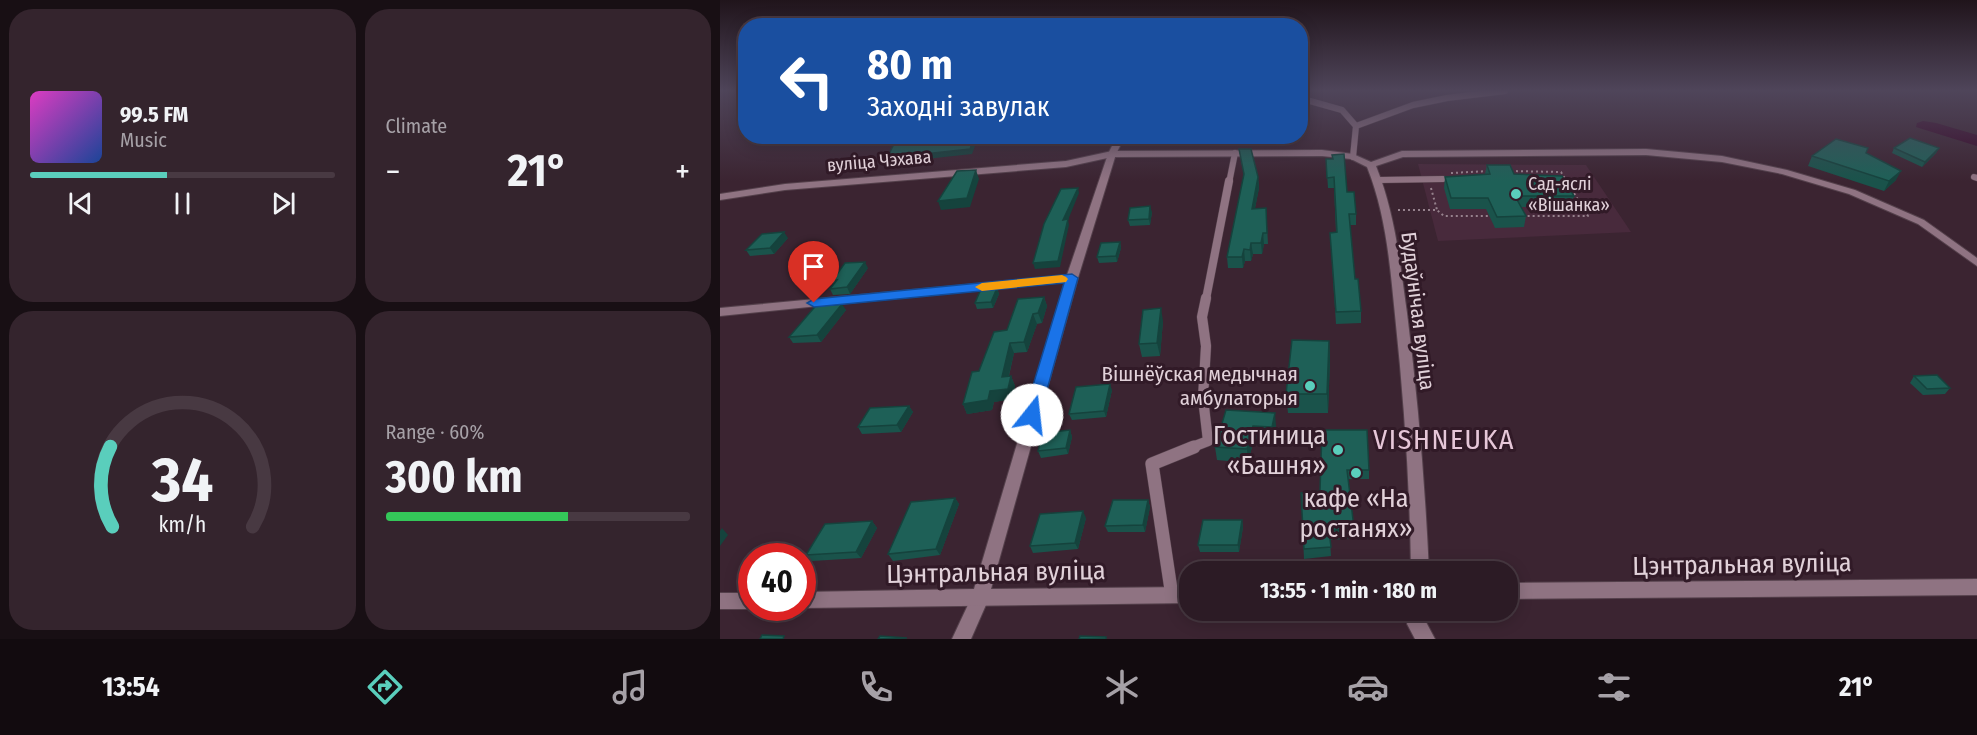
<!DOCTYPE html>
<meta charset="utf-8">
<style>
body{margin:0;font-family:"Fira Sans Condensed",sans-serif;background:#34242d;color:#f1f3f6;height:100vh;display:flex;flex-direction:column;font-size:22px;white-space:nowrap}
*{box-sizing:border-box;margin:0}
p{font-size:20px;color:#a6a1a7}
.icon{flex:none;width:33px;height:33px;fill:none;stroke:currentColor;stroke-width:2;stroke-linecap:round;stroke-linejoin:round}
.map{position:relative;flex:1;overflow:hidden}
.details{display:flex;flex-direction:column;gap:9px;padding:9px;background:#180f14;width:720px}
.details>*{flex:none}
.guide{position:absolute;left:18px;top:18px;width:570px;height:126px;border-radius:24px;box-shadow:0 3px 15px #0003,0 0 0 2px #483942;background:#1a4fa0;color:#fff;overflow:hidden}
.speed{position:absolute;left:18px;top:543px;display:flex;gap:12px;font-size:30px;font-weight:700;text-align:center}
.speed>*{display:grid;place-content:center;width:78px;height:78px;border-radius:50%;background:#2c1b25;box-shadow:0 3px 15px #0003,0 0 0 2px #483942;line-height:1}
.speed .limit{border:9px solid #d22;background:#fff;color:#111}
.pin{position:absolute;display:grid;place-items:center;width:51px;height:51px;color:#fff;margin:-62px -26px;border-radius:50% 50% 50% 0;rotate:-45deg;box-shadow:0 0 6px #0007}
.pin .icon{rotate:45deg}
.me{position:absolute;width:66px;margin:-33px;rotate:16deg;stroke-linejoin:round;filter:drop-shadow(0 0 4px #0008)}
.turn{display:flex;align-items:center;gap:21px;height:126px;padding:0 30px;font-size:27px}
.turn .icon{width:78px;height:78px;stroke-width:2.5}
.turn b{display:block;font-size:42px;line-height:51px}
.big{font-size:45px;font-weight:700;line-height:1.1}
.details .widget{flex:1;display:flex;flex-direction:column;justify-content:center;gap:9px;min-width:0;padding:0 21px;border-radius:24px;background:#34242d}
.details .dial{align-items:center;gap:0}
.dial svg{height:156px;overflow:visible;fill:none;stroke:#483942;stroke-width:7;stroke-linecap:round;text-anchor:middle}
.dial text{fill:#f1f3f6;stroke:none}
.song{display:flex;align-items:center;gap:18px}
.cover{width:72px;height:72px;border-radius:9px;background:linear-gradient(135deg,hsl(310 70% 55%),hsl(220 70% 35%))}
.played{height:6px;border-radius:3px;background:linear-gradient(90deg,#5acebc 45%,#483942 45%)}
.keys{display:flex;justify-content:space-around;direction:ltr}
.heat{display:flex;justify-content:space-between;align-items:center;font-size:33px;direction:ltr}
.charge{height:9px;border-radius:4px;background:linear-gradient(90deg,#34c759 60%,#483942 0)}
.details .tiles{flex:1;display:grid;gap:9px;grid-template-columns:repeat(2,1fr)}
.trip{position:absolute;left:459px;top:561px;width:339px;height:60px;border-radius:24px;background:#2c1b25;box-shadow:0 3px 15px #0003,0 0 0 2px #483942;font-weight:700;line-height:60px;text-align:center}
.tab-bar{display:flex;height:96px;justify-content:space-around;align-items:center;background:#120b0f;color:#a6a1a7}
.tab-bar .icon{width:42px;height:42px}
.tab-bar .current{color:#5acebc}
.tab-bar b{font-size:27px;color:#f1f3f6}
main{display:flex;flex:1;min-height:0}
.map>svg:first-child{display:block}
.built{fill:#482a3c}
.water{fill:#370727}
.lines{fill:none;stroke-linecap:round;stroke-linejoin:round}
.service-far3-casing{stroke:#54404b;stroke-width:7}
.service-far2-casing{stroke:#54404b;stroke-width:9}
.service-far1-casing{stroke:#54404b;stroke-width:11}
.service-casing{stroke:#54404b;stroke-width:14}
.minor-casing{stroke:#54404b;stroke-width:2}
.tertiary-casing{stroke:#54404b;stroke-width:2}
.path{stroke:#96828d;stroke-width:2;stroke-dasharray:2 3;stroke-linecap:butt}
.service-far3{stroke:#8f7382;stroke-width:6}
.service-far2{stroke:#8f7382;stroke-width:8}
.service-far1{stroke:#8f7382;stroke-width:10}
.service{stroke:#8f7382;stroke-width:13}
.minor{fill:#8f7382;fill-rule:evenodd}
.tertiary{fill:#8f7382;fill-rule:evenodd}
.wall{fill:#1a534b}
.shaded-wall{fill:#15433d}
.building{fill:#1e6057;stroke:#15433d;stroke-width:1.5}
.route{fill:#1a73e8;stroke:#114b97;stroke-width:1.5}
.slow{fill:#f59e0b}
.poi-dot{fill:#5acebc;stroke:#311a27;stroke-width:2}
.labels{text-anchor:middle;stroke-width:6;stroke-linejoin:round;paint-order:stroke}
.far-street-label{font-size:18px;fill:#e1d1d9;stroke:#311a27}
.far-poi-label{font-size:18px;fill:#e1d1d9;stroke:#311a27;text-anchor:start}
.street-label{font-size:21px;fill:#e1d1d9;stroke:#311a27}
.poi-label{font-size:21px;fill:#e1d1d9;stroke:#311a27;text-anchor:end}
.near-poi-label{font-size:26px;fill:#e1d1d9;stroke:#311a27;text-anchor:end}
.near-street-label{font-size:26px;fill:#e1d1d9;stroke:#311a27}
.near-quarter-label{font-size:28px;letter-spacing:1.5px;fill:#e6c7d8;stroke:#311a27}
</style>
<main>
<section class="details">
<div class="tiles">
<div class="widget">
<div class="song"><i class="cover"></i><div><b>99.5 FM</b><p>Music</p></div></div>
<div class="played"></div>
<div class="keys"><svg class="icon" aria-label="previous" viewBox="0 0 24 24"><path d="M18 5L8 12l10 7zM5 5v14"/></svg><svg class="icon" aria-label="pause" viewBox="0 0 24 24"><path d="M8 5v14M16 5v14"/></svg><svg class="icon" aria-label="next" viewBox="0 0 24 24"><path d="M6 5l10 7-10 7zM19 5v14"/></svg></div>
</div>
<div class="widget"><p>Climate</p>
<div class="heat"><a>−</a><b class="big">21°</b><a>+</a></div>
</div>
<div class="widget dial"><svg viewBox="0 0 100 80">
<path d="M14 69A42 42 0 1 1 86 69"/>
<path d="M14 69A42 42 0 0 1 13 28" stroke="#5acebc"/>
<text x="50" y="56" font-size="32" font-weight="700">34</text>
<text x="50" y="72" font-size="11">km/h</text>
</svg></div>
<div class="widget"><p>Range · 60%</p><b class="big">300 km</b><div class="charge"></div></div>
</div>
</section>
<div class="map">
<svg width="1257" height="639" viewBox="0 0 1257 639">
<rect width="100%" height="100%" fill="#3b2431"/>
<path class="built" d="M698 164 866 165 911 232 718 241Z"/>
<path class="water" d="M1203 121 1216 123 1257 135V146L1196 127 1197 123Z"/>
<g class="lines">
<g class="service-far3-casing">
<path id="service-far3" d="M590 101 622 110 636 126 633 157
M636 126 693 105 727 98 785 91
M1254 177 1257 178
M658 180 723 179
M509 183 515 153"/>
</g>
<g class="service-far2-casing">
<path id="service-far2" d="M486 299 509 181"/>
</g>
<g class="service-far1-casing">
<path id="service-far1" d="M470 448 488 441 483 398 486 346 482 317 486 298"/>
</g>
<g class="service-casing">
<path id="service" d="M452 596 432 464 474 447"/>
</g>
<g class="minor-casing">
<path id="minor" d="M926 149 1002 156 1067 170 1135 190 1204 220 1257 258V266L1198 224 1129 194 1062 174 1002 162 926 155 683 157 656 166C675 213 680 263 687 313 698 399 705 485 709 572H691C690 486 684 400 675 315 670 265 666 214 647 167L631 159 602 156 392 157 346 167 65 190 0 200V194L65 184 346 161 392 151 602 150 633 154 651 162 682 151Z
M352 275 358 278 356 280 0 316V308Z
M260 590 266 592 269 598 251 639H232L254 592Z
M689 610H707L706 622 715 639H695L687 624Z"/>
</g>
<g class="tertiary-casing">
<path id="tertiary" d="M397 136H405L396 154 358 278 271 589 470 587V603L82 608H80H82V592L254 589 346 278 388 154Z
M1257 579V595L788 599V583Z
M0 593H32V608H37L32 609H0Z"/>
</g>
<path class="path" d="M791 171 841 172 868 216H805
M731 173 769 171
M711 188 717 210
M678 210H717L724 216H771"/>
<use href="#service-far3" class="service-far3"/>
<use href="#service-far2" class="service-far2"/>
<use href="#service-far1" class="service-far1"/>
<use href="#service" class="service"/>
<use href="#minor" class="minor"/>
<use href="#tertiary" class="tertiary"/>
</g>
<path class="wall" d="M1174 148H1219L1216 153 1202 167 1172 153Z
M519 149 538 177 539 188 535 208H546L548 244H544L542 254H533L531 261H525L523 268H508L507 257 524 176Z
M1146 153 1176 180 1164 191 1088 166 1092 156Z
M606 159 627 192 636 214V225H630L635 279 641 311V323L616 324 610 233 616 232 614 188H608Z
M767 165 854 196 851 207H801L806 216 804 227 775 228 766 209H730L724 188 725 177 765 174Z
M432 212 430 225 410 226 408 220Z
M68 238 54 254 30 256 26 250Z
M400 242 401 248 397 262 379 263 377 257Z
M148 268 130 294 113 295 110 289 114 284 112 281Z
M277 288 279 294 273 308 257 309 255 303Z
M324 297 327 306 322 323 317 324 307 352 294 353 289 376H291L295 386 292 399 274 402 272 410 247 414 243 404 287 330Z
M120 304 126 310 101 342 73 343 69 337Z
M443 321 440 356 422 357 419 344Z
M609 341 610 360 608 413H568L566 394Z
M1194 376 1230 388 1225 394 1203 395 1190 383Z
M392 390 386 417 352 420 349 414Z
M189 406 193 412 181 432 142 434 138 427Z
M506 410 556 426 553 440 534 439 528 463 497 460 495 447Z
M350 430 352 437 348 454 321 458 318 451Z
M602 430 649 470V479H628L634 528V538L610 540 611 556 584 559 581 493 600 491Z
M235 498 239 504 220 555 173 561 168 554Z
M428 500 430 507 425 532H388L385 526Z
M366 518 358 549 313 553 310 546Z
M522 520 523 527 519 552H480L478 545Z
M152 521 157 528 141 558 92 561 86 555Z"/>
<path class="shaded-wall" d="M255 136H259L252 154 169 163 167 158Z
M1219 148 1216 153 1202 167 1205 162Z
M256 170 259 179 250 207 221 210 218 201Z
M1181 171 1176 180 1164 191 1169 181Z
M538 177 539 188 533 219 532 209Z
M358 188 359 193 348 220 349 225 340 267 315 269 313 263 343 220Z
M430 206 432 212 430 225 429 219Z
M64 232 68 238 54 254 50 248Z
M543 233 544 244 542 254 541 243Z
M400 242 401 248 397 262 396 256Z
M531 243 533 254 531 261 530 250Z
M524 249 525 261 523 268 522 257Z
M145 262 148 268 130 294 127 287Z
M277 288 279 294 273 308 271 302Z
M324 297 327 306 322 323 318 313Z
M118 300 121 305 122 304 126 310 101 342 97 335Z
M441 308 443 321 440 356 437 343Z
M313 314 317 324 307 352 304 342Z
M609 341 610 360 608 413 607 394Z
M290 343 294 353 286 387 282 377Z
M291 376 295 386 292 399 274 402 272 410 247 414 243 404Z
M390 384 392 390 386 417 384 411Z
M189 406 193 412 181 432 177 425Z
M555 413 556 426 553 440 552 427Z
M533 426 534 439 528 463 527 449Z
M350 430 352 437 348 454 346 448Z
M235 498 239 504 220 555 216 549Z
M428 500 430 507 425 532 423 525Z
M363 511 366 518 358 549 355 543Z
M522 520 523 527 519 552 518 545Z
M152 521 157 528 141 558 136 552Z
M2 528 8 535 0 546V531Z"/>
<path class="building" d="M233 136H255L250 149 167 158 174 144Z
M1190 138 1219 148 1205 162 1174 148Z
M1116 139 1148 148 1146 153 1181 171 1169 181 1092 156Z
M519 149H531L538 177 532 209 546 208 547 233H543L541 243H531L530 250 524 249 522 257H507L524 174Z
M624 154 627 192H634L636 214H629L635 279H638L641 311 616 312 610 233 617 232 614 177 607 178 606 159H613L612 155Z
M767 165H790L794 174 842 176 854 196H795L806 216 777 217 768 198H731L725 177 770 174Z
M256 170 247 198 218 201 237 171Z
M358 188 343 220 348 219 338 261 313 263 324 224 341 189Z
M430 206 429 219 408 220 410 208Z
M64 232 50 248 26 250 42 234Z
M400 242 396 256 377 257 381 243Z
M145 262 127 287 110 289 117 280 112 281 125 263Z
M277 288 271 302 255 303 261 289Z
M324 297 318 313 313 314 304 342 290 343 282 377 291 376 288 389 270 391 268 400 243 404 252 372 259 371 274 332 287 330 298 299Z
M118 300 114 305 122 304 97 335 69 337 99 302Z
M441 308 437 343 419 344 423 310Z
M572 340 609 341 607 394H566Z
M1217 375 1230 388 1207 389 1194 376Z
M390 384 384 411 349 414 356 387Z
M189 406 177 425 138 427 150 408Z
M506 410 555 413 552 427 533 426 527 449 495 447Z
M350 430 346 448 318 451 323 433Z
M602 430H647L649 470H627L634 528 609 531 611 547 584 549 581 493 600 491Z
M235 498 216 549 168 554 191 502Z
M393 500H428L423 525 385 526Z
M363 511 355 543 310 546 320 514Z
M483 520H522L518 545H478Z
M152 521 136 552 86 555 105 524Z
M42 635 64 636 63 639H40Z
M160 636 187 638 158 639Z
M360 636 386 637V639H359Z"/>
<linearGradient id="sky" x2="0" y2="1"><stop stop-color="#20141b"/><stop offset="0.5" stop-color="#4f455a"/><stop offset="1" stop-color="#4f455a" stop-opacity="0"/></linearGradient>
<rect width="1257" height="181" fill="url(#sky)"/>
<path class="route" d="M352 274 358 278 320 415 318 419H307L304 415 344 283 94 307 87 303 94 299Z"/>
<path class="slow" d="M342 275 346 277 348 279 346 282 262 291 255 287 262 283Z"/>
<g class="poi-dot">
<circle cx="796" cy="194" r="6"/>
<circle cx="590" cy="386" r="6"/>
<circle cx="618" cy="450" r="6"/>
<circle cx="636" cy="473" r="6"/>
</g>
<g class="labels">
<g class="far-street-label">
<text transform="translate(159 161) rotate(-5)" y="6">вуліца Чэхава</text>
</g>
<g class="far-poi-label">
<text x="808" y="190">Сад-яслі<tspan x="808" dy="21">«Вішанка»</tspan></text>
</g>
<g class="street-label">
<text transform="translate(698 311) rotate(83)" y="7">Будаўнічая вуліца</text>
</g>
<g class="poi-label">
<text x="578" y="381">Вішнёўская медычная<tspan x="578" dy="24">амбулаторыя</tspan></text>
</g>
<g class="near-poi-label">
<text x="606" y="444">Гостиница<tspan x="606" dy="30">«Башня»</tspan></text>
<text x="636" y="507" text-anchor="middle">кафе «На<tspan x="636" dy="30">ростанях»</tspan></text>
</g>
<g class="near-street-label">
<text transform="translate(1022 564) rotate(-1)" y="9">Цэнтральная вуліца</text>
<text transform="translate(276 572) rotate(-1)" y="9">Цэнтральная вуліца</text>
</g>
<g class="near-quarter-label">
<text x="724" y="449">VISHNEUKA</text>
</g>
</g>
</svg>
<div class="speed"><div class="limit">40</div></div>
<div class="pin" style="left:94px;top:303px;background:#d93025"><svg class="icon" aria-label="arrive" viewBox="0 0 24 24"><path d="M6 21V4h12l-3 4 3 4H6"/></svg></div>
<svg class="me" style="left:312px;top:415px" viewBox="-20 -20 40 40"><circle r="19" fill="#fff"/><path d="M0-13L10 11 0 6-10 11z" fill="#1a73e8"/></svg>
<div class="trip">13:55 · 1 min · 180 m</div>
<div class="guide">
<div class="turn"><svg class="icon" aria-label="left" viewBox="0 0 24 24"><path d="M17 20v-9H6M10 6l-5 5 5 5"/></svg><div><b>80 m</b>Заходні завулак</div></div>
</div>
</div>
</main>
<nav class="tab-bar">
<b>13:54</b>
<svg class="icon current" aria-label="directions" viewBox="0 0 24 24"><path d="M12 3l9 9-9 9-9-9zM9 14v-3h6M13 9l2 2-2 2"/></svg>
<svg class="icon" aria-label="music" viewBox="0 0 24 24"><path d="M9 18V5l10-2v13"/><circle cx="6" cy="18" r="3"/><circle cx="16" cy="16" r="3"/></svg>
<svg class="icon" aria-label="phone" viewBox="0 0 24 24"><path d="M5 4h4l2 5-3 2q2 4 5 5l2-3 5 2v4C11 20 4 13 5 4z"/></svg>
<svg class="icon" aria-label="climate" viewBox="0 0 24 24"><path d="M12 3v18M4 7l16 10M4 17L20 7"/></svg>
<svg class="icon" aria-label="car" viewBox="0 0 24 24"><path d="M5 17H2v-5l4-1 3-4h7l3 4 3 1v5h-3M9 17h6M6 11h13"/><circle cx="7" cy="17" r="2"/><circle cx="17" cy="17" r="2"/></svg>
<svg class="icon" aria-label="filters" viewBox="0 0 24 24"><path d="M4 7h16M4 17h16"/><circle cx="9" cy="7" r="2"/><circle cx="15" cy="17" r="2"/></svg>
<b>21°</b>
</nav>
